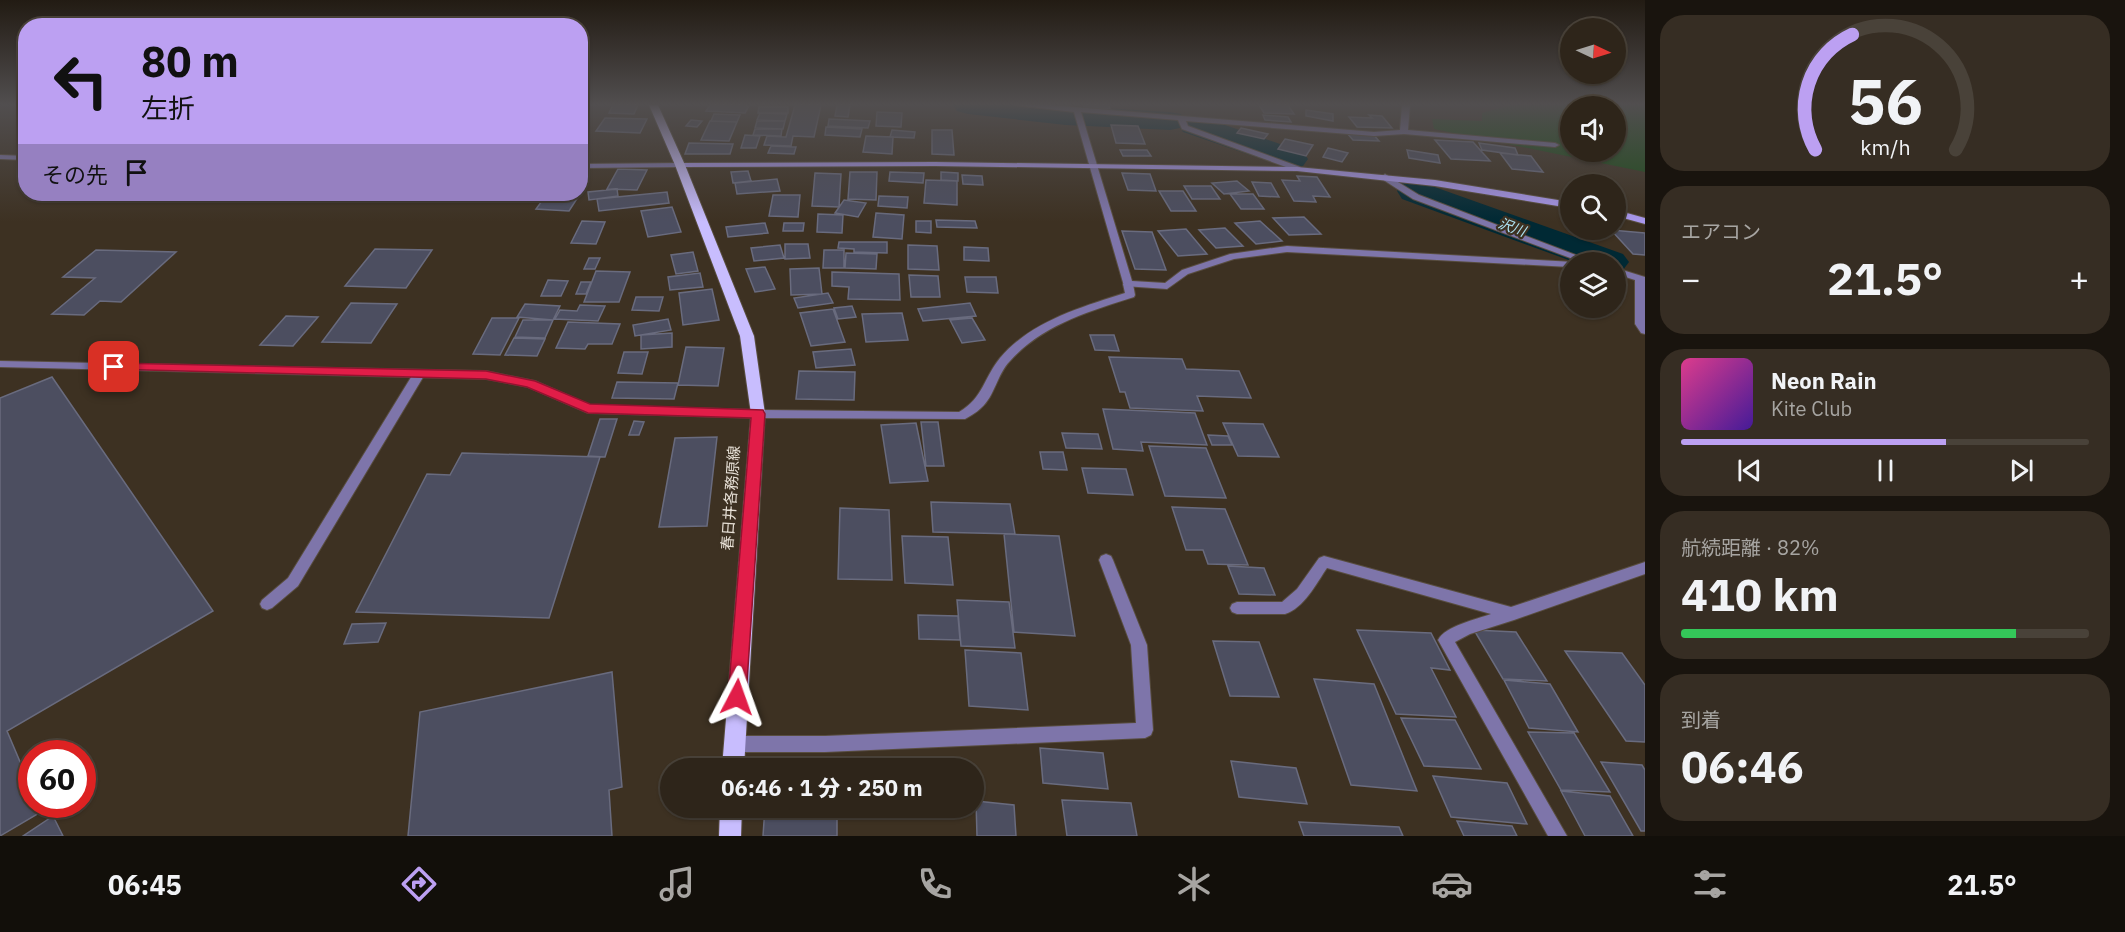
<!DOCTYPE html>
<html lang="ja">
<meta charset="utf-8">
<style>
body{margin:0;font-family:"IBM Plex Sans","Noto Sans JP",sans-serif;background:#362d23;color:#f1f3f6;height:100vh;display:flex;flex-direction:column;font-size:22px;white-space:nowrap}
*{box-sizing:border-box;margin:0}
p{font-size:20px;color:#a7a5a2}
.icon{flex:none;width:33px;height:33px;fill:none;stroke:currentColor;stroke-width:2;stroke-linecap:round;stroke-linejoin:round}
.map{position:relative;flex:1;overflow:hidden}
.details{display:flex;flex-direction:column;gap:15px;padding:15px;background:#19140e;width:480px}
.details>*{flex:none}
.banner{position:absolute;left:18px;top:18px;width:570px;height:183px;border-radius:24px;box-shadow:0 2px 4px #0004,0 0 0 2px #494239;background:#bca0f2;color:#111;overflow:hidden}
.needle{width:39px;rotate:94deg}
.tools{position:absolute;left:1560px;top:18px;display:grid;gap:12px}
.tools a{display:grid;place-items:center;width:66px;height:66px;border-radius:50%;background:#2e251a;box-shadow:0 2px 4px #0004,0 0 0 2px #494239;font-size:30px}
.speed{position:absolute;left:18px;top:740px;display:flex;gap:12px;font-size:30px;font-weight:700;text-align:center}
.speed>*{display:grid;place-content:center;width:78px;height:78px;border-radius:50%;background:#2e251a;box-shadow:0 2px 4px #0004,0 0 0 2px #494239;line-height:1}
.speed .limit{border:9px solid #d22;background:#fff;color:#111}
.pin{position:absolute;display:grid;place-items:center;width:51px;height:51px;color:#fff;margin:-26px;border-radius:12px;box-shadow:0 3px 9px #0006}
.me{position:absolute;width:66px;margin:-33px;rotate:4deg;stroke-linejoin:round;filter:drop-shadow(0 0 4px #0008)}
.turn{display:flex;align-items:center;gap:21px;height:126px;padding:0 24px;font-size:27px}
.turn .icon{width:78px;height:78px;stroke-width:2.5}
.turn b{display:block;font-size:42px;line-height:51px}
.then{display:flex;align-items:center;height:57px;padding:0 24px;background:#0003;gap:12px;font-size:22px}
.big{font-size:45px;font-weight:800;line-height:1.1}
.details .widget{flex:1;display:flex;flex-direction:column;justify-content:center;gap:9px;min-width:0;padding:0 21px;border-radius:24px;background:#362d23}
.details .dial{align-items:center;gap:0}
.dial svg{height:156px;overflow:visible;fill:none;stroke:#494239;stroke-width:7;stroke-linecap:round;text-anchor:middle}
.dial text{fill:#f1f3f6;stroke:none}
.song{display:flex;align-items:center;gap:18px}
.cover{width:72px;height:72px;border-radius:9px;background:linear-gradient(135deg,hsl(330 70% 55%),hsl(260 70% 35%))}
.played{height:6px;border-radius:3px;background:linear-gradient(90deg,#bca0f2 65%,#494239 65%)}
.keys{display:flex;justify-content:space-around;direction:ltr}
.heat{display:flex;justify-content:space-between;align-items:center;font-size:33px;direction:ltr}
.charge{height:9px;border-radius:4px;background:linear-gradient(90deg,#34c759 82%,#494239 0)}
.trip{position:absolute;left:660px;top:758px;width:324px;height:60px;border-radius:30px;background:#2e251a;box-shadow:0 2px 4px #0004,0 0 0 2px #494239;font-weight:800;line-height:60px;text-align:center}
.tabs{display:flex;height:96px;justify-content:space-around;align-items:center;background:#120f0a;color:#a7a5a2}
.tabs .icon{width:42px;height:42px}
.tabs .current{color:#bca0f2}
.tabs b{font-size:27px;color:#f1f3f6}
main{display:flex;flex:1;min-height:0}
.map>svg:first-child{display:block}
.green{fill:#1b4c18;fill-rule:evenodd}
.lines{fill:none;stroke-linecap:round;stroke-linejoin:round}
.river{fill:#002934;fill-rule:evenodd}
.building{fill:#4c4e60;stroke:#696b7e;stroke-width:1.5}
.lane-casing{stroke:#584d3f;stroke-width:2}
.street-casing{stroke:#584d3f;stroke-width:2}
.secondary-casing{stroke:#584d3f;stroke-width:2}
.primary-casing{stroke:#584d3f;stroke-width:2}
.lane{fill:#7e75aa;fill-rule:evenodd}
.street{fill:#7e75aa;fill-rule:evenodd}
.secondary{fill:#a998ed;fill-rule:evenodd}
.primary{fill:#c8bdfe;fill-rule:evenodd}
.route{fill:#e11d48;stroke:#92132f;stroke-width:1.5}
.labels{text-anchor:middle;stroke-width:4.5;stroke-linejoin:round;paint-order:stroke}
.far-water-label{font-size:14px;font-style:italic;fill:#afe5f6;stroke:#3d3122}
.street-label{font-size:15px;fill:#e6dfd5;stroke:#3d3122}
</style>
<main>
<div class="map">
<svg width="1645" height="836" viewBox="0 0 1645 836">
<rect width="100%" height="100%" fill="#3d3122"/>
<path class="green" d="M1512 105H1645V172L1434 129 1432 119 1482 121V113ZM1570 106H1616V152H1570Z"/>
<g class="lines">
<path class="river" d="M953 105H1053L1170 112 1181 114 1184 118 1194 116 1205 118 1303 152 1308 159 1303 166 1291 169 1183 132 1180 128 1170 130 1066 125 968 114 957 111Z
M1415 180 1623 254 1629 262 1623 270 1616 272V262H1574L1402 199 1397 191 1402 183Z"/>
</g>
<path class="building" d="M613 105H638L634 114 609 113Z
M710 105H744L749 106 745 113 706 111Z
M795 105H821L814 137 793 136 791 146 764 145 767 136 786 137Z
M837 105H850L848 117 835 116Z
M1084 105H1109L1110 109 1084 108Z
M1259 105H1288L1294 114 1264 113Z
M759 107H788V113H758Z
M1306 110 1333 114V121L1306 116Z
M877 112 902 113 901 127 876 126Z
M760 113 787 114 785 121 757 120Z
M714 114 740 115 737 122 711 121Z
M1263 115 1288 117 1291 122 1265 120Z
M1369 115 1382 116 1392 128 1357 127 1349 117 1372 118Z
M605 118 647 119 640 133 596 131Z
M829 119 870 121 868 128 828 126Z
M691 120 702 121 697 127 686 126Z
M710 121 737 122 729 141 701 140Z
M757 121H785L783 129 755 128Z
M1111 125 1138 126 1145 144 1116 143Z
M826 127 862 129 860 137 825 135Z
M1241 128 1268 134 1264 139 1237 133Z
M755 129H782L781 136 753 135Z
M892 130 915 132 914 138 890 137Z
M932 130H952L954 155 932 154Z
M1347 133 1373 134 1379 141 1353 140Z
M745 135 760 136 756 148H741Z
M866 136 893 137 892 154 863 152Z
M1285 139 1313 145 1306 156 1278 149Z
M1435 140 1473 142 1490 161 1451 159Z
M689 143 733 144 730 154H685Z
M1479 143 1515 148 1518 155 1482 150Z
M771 146 796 147 794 154 768 153Z
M1328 148 1348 153 1342 162 1323 157Z
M1120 150H1147L1151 156H1123Z
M1407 150 1438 155 1440 163 1409 158Z
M1500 153 1531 156 1543 172 1512 169Z
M618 169 647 170 637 190 607 189Z
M748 171 751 181 733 183 731 172Z
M850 172H877L876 200 848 199Z
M890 172 924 173 923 183 889 181Z
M941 172 958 173V181L941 180Z
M815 173 841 174 839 207 812 206Z
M1122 173 1150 174 1156 191 1128 190Z
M962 175 982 176 983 185 963 184Z
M1297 176 1317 177 1330 197 1313 196 1316 202 1294 201 1282 180 1300 181Z
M777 179 780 191 737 194 735 183Z
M926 180 957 181V205L924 203Z
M1237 181 1249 191 1224 194 1212 183Z
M1252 182 1271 183 1279 197 1259 196Z
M1184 186H1211L1220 199H1192Z
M617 189 618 196 589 200 588 192Z
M1159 191H1183L1196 211H1171Z
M667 192 669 203 599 211 597 199Z
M547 194H580L569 211 536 209Z
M1230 194H1253L1264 209H1241Z
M773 195H800L798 217 769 216Z
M879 196 908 197 907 208 878 206Z
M844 200 866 203 858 217 835 213Z
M672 207 681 232 648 237 641 211Z
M876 213 904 215 902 239 873 237Z
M818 214 843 215 842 233 817 232Z
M1304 217 1321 234 1289 235 1273 218Z
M936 220 975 221 977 228 937 227Z
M582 221 605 222 596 244 571 243Z
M916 221H931V233L916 232Z
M1260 221 1282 241 1256 244 1235 223Z
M765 223 768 233 728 237 726 227Z
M784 223H804L803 231H783Z
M1225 228 1243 246 1216 248 1199 230Z
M1186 229 1207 254 1178 256 1158 231Z
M1611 230 1645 233V255L1633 254Z
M1122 231 1152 232 1166 270 1135 269Z
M839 242H887V253L854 252V249L838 248Z
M785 244H808L810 258 785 259Z
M780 245 784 258 754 261 751 248Z
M908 245 937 246 939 270 908 269Z
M964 247 988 248 989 261 964 260Z
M375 249 432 250 406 288 345 286Z
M96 250 176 252 121 302 100 301 84 315 52 314 95 278 63 277Z
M824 250H844V268H823Z
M693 252 698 271 676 274 671 255Z
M846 253 877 254 876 269 845 268Z
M589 258H600L595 269H584Z
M765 267 775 289 755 292 746 269Z
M819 268 822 294 791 295 790 269Z
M596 271 630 272 619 302H584Z
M832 272 899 274 900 300 848 299 849 287 832 286Z
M700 273 703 287 670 290 668 277Z
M909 275 938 276 940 297H911Z
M965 277H996L998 293 967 292Z
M548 280 568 281 561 296H541Z
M581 282H591L586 294H576Z
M712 289 719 320 683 325 679 293Z
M828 293 833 303 798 308 794 298Z
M636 297H663L659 311 632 310Z
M351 303 397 304 371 343 322 342Z
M970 303 976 316 923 321 918 309Z
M525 304 560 306 553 320 517 317Z
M580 305 605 306 598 321 555 319 560 310 577 311Z
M852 306 856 317 838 319 834 308Z
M833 309 845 342 811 346 800 313Z
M902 313 908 340 866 342 862 314Z
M286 316 318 317 293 346 260 345Z
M492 318H519L500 355 473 354Z
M972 318 985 340 962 343 950 320Z
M668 319 671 330 635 336 633 325Z
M523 320H553L545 338 515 337Z
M568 322 620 324 612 344H588L585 349 556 348Z
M672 333V347L641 349V335Z
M1090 335H1114L1119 351 1095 350Z
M514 338 545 339 537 356 505 355Z
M686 347 724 348 718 386 678 385Z
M851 349 855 365 816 368 813 352Z
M624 352H648L642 374 618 373Z
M1109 357 1182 359 1186 369 1239 371 1251 398 1197 396 1203 411 1130 408 1125 392H1120Z
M799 371 855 372 854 400 796 399Z
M52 377 213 611 7 731 32 790V804H38L41 812 0 836V398Z
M617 382 678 383 674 399 612 398Z
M1103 409 1195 413 1207 445 1141 442 1143 451 1113 449Z
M600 419H617L605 457 588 456Z
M634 421 644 422 639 435H629Z
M921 422H938L944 466H926Z
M916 423 928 481 890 483 881 425Z
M1223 423 1263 424 1279 457 1238 456Z
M1062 433 1098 434 1102 449 1066 448Z
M1208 435 1228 436 1232 445H1212Z
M717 437 707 526 659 527 675 438Z
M1149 446 1206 448 1226 498 1165 496Z
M1040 452H1063L1067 470 1043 469Z
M462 453 600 457 549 618 356 612 427 474 450 475Z
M1082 468 1126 469 1133 495 1088 493Z
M931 502 1010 504 1015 534 933 532Z
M1172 507 1225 509 1248 565 1208 564 1203 550H1186Z
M840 508 889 510 892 580 838 579Z
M1004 534 1059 536 1075 636 1014 632Z
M902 536 948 537 953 585 905 583Z
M1228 566 1264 568 1275 595 1239 594Z
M957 600 1009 602 1015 648 961 646Z
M918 615 958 616 960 640 919 639Z
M386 623 378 642 344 644 352 624Z
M1357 630 1431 633 1450 670 1431 668 1456 717 1396 714Z
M1474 630 1516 632 1547 681 1503 679Z
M1213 641 1259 642 1279 697 1230 696Z
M965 650 1021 653 1028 710 969 706Z
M1565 651 1622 653 1645 685V742L1626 741Z
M612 672 622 787 609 790 612 836H408L420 712Z
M1314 679 1374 684 1417 791 1351 785Z
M1504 680 1550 684 1578 732 1529 728Z
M1401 718 1455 720 1481 769 1424 766Z
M1528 732 1574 733 1610 792 1561 790Z
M1040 748 1103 753 1108 789 1043 783Z
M1231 761 1296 768 1307 804 1239 797Z
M1601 762 1642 765 1645 770V831H1641Z
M1433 776 1507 783 1527 824 1451 817Z
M1561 791 1610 796 1633 836H1585Z
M1062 800 1131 803 1137 836H1067Z
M976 801 1014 805 1016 836H977Z
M765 807H837V836H763Z
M53 816 63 836H23Z
M1457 821 1512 826 1517 836H1464Z
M1299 822 1399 827 1403 836H1304Z"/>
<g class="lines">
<g class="lane-casing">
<path id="lane" d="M1128 281 1133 284 1135 295 1134 297C1090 311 1042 325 1010 361 997 374 995 396 981 408 976 413 970 416 965 419L758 418 752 414 758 410 959 412C984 397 983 379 1000 358 1030 322 1081 307 1125 293L1123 284Z
M419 370 425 374 298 586 272 608 267 610 262 608 260 604 262 600 288 578 413 374Z"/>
</g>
<g class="street-casing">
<path id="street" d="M1015 105H1049L1374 132 1400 130 1402 105H1410L1408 130 1555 143 1559 145 1555 147 1404 134 1374 136 1186 121 1188 126 1300 167 1301 169 1297 171 1182 129 1178 120 1081 112 1132 281 1165 283 1182 270 1230 254 1287 246 1574 262H1570V267L1287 252 1234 259 1188 274 1167 289 1124 286 1074 112Z
M0 155 26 156V160L0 159Z
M683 163V167H680L580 168V164Z
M1385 174 1419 195 1594 262H1581L1413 199 1382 179 1381 177Z
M1616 268 1645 277V334L1641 333 1635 324V280L1616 274Z
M0 361 486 371 535 381 590 405 758 410 764 414 758 418 588 413 528 387 486 379 0 367Z
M1106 554 1111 556 1113 560 1147 645 1153 730 1151 735 1145 738 825 752H734L728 750 726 744 728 738 734 736H825L1136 723 1131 645 1099 560 1101 556Z
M1324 556 1511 607 1645 562V574L1514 620 1470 634 1455 642 1567 836H1548L1438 640C1445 626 1477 619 1491 614L1327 568C1316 584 1304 608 1285 614H1237L1232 612 1230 608 1232 604 1237 602H1282L1297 589 1319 558Z"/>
</g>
<g class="secondary-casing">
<path id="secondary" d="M935 162 1297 167 1435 180 1570 202V208L1435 186 1297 171 935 166 680 167 676 165 680 163Z
M1616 210 1645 218V224L1616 216Z"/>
</g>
<g class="primary-casing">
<path id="primary" d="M649 105H658L685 165 754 336 765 414 744 768H722L751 414 740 336 675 165Z
M720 807H742L741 836H719Z"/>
</g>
<use href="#lane" class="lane"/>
<use href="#street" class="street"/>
<use href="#secondary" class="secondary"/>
<use href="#primary" class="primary"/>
</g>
<linearGradient id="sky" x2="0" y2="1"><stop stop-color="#221b13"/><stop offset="0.47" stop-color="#514e4f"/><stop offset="1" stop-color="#514e4f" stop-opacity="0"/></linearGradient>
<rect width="1645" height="222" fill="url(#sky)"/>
<path class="route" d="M114 363 486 371 535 381 590 404 763 410 765 414 746 697 744 703 737 705 731 703 728 697 751 418 588 413 527 387 486 379 110 369 108 367Z"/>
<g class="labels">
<g class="far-water-label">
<text transform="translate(1512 227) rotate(20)" y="5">沢川</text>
</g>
<g class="street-label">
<text transform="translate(731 498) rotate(-86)" y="5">春日井各務原線</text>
</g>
</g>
</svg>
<div class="tools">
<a><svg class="needle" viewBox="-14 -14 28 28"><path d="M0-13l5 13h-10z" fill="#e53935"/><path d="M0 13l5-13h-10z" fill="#a7a5a2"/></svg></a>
<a><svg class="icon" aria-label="sound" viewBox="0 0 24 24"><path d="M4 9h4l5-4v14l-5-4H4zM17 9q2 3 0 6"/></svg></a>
<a><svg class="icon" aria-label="search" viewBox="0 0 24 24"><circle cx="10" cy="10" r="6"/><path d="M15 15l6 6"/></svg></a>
<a><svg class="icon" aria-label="layers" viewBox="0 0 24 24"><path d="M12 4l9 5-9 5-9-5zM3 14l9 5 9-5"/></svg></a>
</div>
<div class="speed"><div class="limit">60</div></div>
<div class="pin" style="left:114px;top:367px;background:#d93025"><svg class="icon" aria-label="arrive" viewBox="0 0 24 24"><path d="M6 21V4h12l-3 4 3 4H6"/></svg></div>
<svg class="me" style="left:737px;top:697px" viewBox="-20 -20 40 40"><path d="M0-17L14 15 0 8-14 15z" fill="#e11d48" stroke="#fff" stroke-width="4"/></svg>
<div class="trip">06:46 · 1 分 · 250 m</div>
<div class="banner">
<div class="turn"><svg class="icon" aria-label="left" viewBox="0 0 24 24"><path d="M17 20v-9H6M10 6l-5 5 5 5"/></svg><div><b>80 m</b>左折</div></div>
<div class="then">その先<svg class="icon" aria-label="arrive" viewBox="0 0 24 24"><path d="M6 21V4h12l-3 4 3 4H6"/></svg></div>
</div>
</div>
<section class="details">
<div class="widget dial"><svg viewBox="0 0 100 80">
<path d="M14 69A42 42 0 1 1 86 69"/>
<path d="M14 69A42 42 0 0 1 33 10" stroke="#bca0f2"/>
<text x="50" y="56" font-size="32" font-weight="700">56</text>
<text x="50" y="72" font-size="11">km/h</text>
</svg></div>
<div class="widget"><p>エアコン</p>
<div class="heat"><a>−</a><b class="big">21.5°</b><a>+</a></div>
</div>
<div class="widget">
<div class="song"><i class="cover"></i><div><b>Neon Rain</b><p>Kite Club</p></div></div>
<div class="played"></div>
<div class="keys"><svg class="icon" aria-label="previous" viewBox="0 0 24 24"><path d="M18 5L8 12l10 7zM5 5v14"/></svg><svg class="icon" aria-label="pause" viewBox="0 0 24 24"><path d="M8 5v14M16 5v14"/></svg><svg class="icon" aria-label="next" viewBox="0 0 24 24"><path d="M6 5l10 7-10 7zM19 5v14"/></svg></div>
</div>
<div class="widget"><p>航続距離 · 82%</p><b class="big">410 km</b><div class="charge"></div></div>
<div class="widget"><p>到着</p><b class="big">06:46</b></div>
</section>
</main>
<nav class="tabs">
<b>06:45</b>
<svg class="icon current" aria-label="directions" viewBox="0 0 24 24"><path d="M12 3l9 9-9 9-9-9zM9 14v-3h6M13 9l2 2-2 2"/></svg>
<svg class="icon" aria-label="music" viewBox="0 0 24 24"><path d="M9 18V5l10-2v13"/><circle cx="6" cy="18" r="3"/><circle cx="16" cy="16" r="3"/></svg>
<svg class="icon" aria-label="phone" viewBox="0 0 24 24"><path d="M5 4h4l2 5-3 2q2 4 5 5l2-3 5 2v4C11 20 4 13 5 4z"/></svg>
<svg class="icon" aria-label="climate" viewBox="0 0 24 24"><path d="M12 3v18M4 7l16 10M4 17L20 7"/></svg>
<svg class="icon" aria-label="car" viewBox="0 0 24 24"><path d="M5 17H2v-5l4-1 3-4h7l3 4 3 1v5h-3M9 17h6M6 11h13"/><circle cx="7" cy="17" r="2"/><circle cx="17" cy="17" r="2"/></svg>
<svg class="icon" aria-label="filters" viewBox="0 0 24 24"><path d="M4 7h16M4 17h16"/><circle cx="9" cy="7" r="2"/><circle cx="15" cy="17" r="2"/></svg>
<b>21.5°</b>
</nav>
